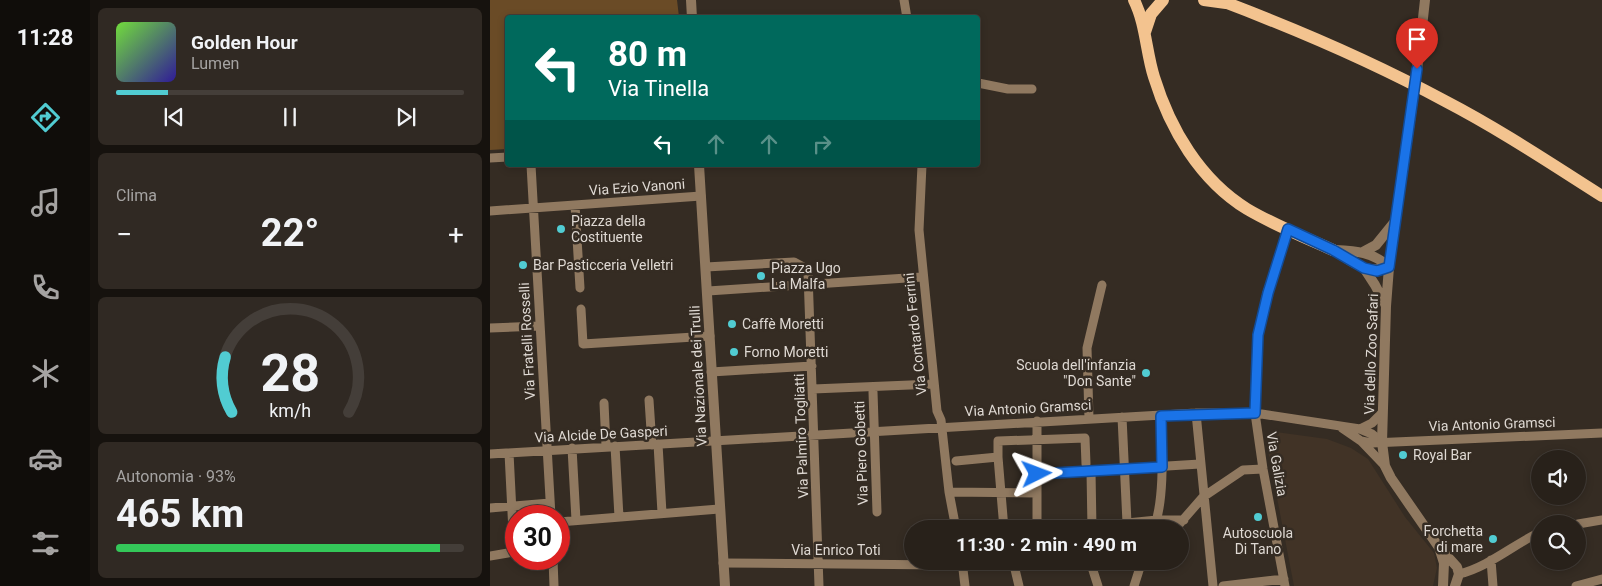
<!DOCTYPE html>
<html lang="it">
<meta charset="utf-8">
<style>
body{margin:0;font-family:Roboto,sans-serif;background:#302923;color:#f1f3f6;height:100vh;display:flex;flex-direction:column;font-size:19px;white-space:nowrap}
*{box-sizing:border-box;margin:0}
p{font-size:16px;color:#a5a3a2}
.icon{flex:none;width:28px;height:28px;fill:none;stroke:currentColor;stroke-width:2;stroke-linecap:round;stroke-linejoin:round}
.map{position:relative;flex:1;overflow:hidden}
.side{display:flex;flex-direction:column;gap:8px;padding:8px;background:#16120e;width:400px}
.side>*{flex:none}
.banner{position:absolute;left:15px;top:15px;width:475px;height:152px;border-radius:5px;box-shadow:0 2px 8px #0003,0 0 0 1px #443e39;background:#00695c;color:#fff;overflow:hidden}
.tools{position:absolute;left:1041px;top:450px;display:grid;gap:10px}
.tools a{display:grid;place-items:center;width:55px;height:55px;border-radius:50%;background:#28211a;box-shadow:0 2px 8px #0003,0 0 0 1px #443e39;font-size:25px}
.speed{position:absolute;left:15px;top:505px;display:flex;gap:10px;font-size:25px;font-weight:700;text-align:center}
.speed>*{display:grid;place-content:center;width:65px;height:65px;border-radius:50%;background:#28211a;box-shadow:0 2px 8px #0003,0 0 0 1px #443e39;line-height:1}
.speed .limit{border:8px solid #d22;background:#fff;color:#111}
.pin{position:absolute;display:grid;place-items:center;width:42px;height:42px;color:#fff;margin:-51px -21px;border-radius:50% 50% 50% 0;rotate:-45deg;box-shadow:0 0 5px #0007}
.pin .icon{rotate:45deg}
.me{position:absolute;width:55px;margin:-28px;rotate:87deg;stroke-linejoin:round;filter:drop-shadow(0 0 4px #0008)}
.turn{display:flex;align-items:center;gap:18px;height:105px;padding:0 20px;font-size:22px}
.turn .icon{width:65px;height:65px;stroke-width:2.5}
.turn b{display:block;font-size:35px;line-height:42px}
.lanes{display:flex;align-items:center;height:48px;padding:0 20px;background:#0003;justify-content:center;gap:25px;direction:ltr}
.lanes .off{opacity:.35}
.big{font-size:38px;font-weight:700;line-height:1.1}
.side .card{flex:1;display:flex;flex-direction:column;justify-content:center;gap:8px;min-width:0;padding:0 18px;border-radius:8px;background:#302923}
.side .dial{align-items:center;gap:0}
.dial svg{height:130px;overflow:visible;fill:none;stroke:#443e39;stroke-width:7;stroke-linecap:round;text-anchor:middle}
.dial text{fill:#f1f3f6;stroke:none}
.song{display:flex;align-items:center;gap:15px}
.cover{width:60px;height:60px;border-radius:8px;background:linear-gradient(135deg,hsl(100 70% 55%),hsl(250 70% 35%))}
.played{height:5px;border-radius:2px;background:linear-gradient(90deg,#51ccd2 15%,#443e39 15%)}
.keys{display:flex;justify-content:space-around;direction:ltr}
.heat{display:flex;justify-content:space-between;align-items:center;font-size:28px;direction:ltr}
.charge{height:8px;border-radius:4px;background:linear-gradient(90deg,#34c759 93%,#443e39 0)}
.trip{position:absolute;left:414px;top:520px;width:285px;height:50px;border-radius:25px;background:#28211a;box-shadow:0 2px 8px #0003,0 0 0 1px #443e39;font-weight:700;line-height:50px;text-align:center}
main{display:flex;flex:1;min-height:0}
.dock{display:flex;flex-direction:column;width:90px;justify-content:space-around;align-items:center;background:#100d0a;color:#a5a3a2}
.dock .icon{width:35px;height:35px}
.dock .active{color:#51ccd2}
.dock b{font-size:22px;color:#f1f3f6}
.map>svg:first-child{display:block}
.built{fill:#413326}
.green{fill:#6a4b26}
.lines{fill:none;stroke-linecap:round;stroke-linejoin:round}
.minor{stroke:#907960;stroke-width:9}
.tertiary{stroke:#907960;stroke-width:10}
.primary{stroke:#f3c38f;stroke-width:12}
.tertiary-bridge{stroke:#907960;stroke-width:10}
.route-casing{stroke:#114b97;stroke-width:12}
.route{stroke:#1a73e8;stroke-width:9}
.poi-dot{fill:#51ccd2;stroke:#352c23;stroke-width:2}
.labels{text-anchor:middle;stroke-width:5;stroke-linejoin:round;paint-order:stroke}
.street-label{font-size:14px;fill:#dfd9d3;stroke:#352c23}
.poi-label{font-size:14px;fill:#dfd9d3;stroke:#352c23;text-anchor:start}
</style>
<main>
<nav class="dock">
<b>11:28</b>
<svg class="icon active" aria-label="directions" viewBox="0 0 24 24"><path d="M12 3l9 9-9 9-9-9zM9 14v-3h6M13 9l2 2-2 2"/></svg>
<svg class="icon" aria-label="music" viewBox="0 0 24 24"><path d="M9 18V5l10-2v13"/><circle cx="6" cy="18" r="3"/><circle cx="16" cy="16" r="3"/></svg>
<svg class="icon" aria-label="phone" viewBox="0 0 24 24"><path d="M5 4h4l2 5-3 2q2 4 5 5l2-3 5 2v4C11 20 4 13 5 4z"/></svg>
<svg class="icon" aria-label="climate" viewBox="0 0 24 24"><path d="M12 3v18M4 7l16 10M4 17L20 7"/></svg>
<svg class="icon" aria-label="car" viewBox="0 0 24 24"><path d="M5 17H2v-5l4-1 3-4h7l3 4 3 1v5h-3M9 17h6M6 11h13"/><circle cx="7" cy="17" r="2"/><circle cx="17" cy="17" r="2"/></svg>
<svg class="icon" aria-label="filters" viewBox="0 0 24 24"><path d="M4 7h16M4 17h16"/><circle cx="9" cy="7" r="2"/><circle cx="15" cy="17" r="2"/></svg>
</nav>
<section class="side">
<div class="card">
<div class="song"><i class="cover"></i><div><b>Golden Hour</b><p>Lumen</p></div></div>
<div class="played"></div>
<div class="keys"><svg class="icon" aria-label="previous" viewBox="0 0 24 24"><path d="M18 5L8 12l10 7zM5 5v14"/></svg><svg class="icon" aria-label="pause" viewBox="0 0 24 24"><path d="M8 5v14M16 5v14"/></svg><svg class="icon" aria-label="next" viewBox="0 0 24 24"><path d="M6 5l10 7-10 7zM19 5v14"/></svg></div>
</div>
<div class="card"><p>Clima</p>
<div class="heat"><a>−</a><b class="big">22°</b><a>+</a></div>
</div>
<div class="card dial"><svg viewBox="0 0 100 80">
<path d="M14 69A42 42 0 1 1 86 69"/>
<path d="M14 69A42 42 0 0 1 10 35" stroke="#51ccd2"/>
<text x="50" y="56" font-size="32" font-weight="700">28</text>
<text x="50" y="72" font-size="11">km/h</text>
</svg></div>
<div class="card"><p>Autonomia · 93%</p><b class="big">465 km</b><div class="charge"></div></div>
</section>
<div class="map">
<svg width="1112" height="586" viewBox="0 0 1112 586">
<rect width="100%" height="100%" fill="#352c23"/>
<path class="built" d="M786 432 837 439 861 448 878 459 915 517 944 553 947 568 943 586H804L778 451 777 440Z"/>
<path class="green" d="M0 0H187L189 17 18 18 17 149 0 150Z"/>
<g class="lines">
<path class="minor" d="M414 0 417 18
M488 83 518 89H542
M0 158 18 157
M41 165 61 516
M432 165 429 230 447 411 451 420 459 492 466 529
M85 205 90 288
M0 211 211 196
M216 267 304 262 315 268 318 274 329 586
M218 291 432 277
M91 309 93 344 220 336
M0 328 50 326
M221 372 322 366
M323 389 444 384
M383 392 387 512
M159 400 162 445
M114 403 116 446
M706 413 723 586
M632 417 637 523
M599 419 597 348 612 285
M547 421V529
M852 428 871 441 895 466
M870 429 882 423 892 413
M871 441 882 443 1112 433
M168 444 172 513
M125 446 129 517
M82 448 86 520
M0 454 706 413H765L870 429 882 434 892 442
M508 457V441L595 438 596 464
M466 461 508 457 514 529
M601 471 602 529
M547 474 710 464
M459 492 547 493
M0 508 60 503
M69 522 229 509
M1088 524 1112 520
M577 529 667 520H694
M664 529C675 496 672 451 671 416
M685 529 713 497 753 470 773 469
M0 556 24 552 19 453
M63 559 64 586
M1001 560 1003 586
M472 561 475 586
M523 561 529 586
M600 561 608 586
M233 563 454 565 457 561
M969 574C998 567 1023 545 1050 532
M644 586 652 561
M733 586 794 579
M795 586 773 469 765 413 768 335 777 293 798 229
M1086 586 1112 579"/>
<path class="tertiary" d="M201 0 202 18
M929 54 935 0
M921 114 899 267 896 306 892 442 895 466 901 478 948 546 967 567 969 574 965 586
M209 165 235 586
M843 250C863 262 875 275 899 267
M845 250C866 251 883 252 899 267
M873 252 886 245 903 224
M874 268 885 285 896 306
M949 547 954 563 953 586"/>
<path class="primary" d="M644 0C656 24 656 52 664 77 680 129 710 180 757 209 784 225 814 237 843 250
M714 0 736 3
M729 0C806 29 883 62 955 101 1009 129 1060 163 1112 196
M655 32 661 14 673 0"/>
<path class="tertiary-bridge" d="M921 114 929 54"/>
</g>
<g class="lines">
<g class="route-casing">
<path id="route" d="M547 474 672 467 671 416 765 413 768 335 778 293 798 229 843 250 874 268 887 271 899 267 927 69"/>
</g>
<use href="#route" class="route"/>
</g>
<g class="poi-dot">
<circle cx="71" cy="229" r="5"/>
<circle cx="33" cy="265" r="5"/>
<circle cx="271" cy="276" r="5"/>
<circle cx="242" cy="324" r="5"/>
<circle cx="244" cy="352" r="5"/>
<circle cx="656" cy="373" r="5"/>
<circle cx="913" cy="455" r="5"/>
<circle cx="768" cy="517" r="5"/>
<circle cx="1003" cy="539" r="5"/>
</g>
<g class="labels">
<g class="street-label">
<text transform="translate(147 187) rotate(-4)" y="5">Via Ezio Vanoni</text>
<text transform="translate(425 334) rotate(-96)" y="5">Via Contardo Ferrini</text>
<text transform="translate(37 341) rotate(-93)" y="5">Via Fratelli Rosselli</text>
<text transform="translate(881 354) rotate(-88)" y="5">Via dello Zoo Safari</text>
<text transform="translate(208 376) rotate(-93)" y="5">Via Nazionale dei Trulli</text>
<text transform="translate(538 408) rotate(-3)" y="5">Via Antonio Gramsci</text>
<text transform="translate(1002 424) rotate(-2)" y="5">Via Antonio Gramsci</text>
<text transform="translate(111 434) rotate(-3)" y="5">Via Alcide De Gasperi</text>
<text transform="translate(311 436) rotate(-92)" y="5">Via Palmiro Togliatti</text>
<text transform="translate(371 453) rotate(-92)" y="5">Via Piero Gobetti</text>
<text transform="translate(787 464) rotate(80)" y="5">Via Galizia</text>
<text x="346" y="555">Via Enrico Toti</text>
</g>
<g class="poi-label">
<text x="81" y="226">Piazza della<tspan x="81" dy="16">Costituente</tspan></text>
<text x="43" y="270">Bar Pasticceria Velletri</text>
<text x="281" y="273">Piazza Ugo<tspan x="281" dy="16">La Malfa</tspan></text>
<text x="252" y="329">Caffè Moretti</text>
<text x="254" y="357">Forno Moretti</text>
<text x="646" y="370" text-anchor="end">Scuola dell'infanzia<tspan x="646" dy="16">"Don Sante"</tspan></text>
<text x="923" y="460">Royal Bar</text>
<text x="993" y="536" text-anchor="end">Forchetta<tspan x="993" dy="16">di mare</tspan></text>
<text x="768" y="538" text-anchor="middle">Autoscuola<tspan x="768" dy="16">Di Tano</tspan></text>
</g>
</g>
</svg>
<div class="tools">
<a><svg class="icon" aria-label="sound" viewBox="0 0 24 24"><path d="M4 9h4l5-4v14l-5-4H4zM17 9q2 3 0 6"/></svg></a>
<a><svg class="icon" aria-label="search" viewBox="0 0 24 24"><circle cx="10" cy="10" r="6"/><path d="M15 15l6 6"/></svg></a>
</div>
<div class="speed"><div class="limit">30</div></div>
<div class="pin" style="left:927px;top:69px;background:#d93025"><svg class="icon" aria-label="arrive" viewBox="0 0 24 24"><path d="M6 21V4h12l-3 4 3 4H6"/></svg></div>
<svg class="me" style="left:547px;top:474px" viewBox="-20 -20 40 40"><path d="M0-17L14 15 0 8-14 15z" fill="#1a73e8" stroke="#fff" stroke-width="4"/></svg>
<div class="trip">11:30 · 2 min · 490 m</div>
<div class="banner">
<div class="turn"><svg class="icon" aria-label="left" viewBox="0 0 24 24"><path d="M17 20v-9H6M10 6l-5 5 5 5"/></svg><div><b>80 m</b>Via Tinella</div></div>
<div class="lanes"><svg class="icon" aria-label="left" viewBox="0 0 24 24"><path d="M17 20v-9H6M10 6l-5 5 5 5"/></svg><svg class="icon off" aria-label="ahead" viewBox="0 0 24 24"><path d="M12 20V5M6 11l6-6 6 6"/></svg><svg class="icon off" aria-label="ahead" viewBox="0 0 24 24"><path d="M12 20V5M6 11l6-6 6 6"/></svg><svg class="icon off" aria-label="right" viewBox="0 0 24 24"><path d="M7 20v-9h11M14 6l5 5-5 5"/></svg></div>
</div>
</div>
</main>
